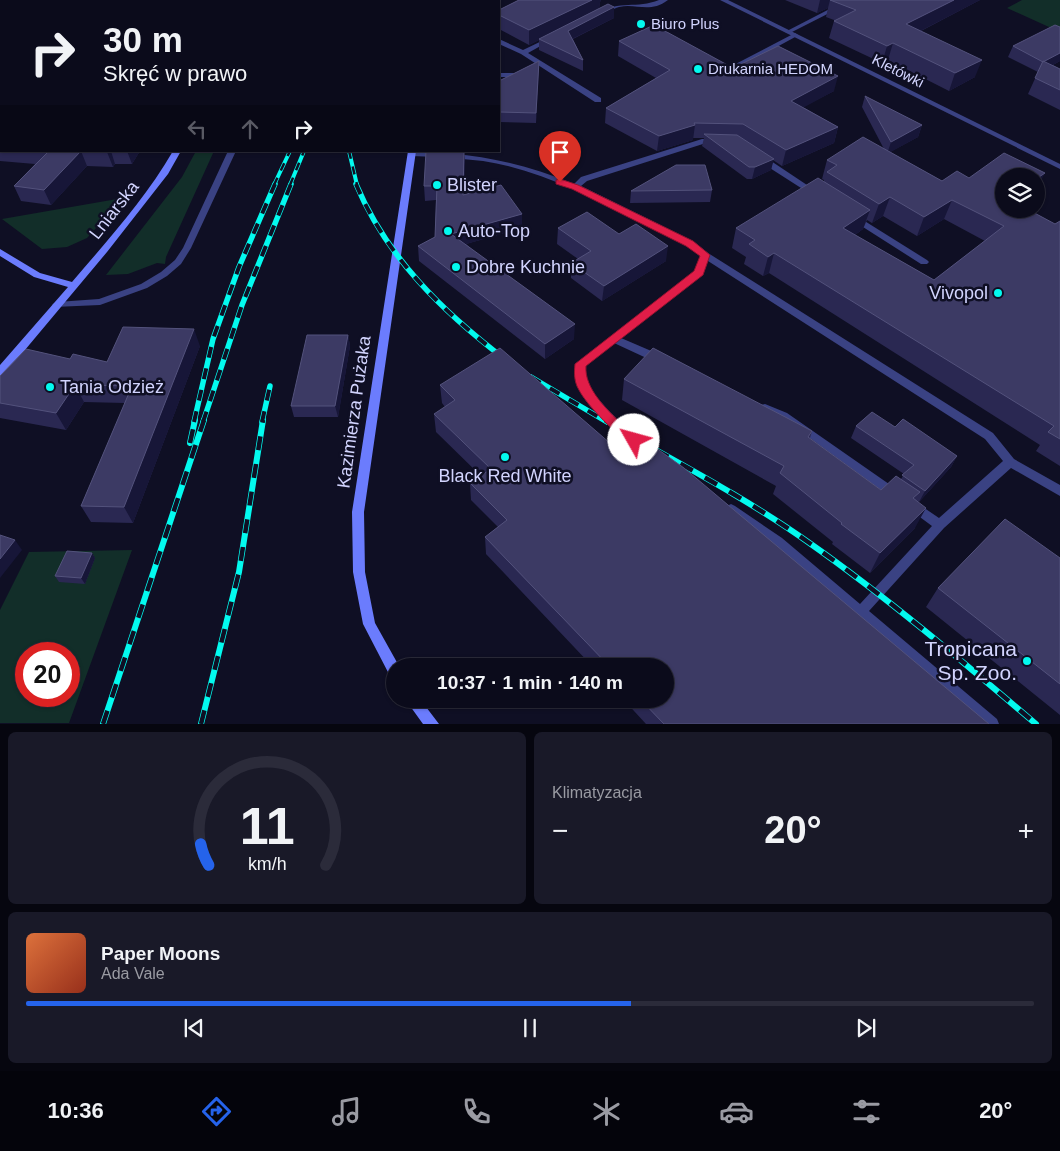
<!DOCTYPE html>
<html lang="pl">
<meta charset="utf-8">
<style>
body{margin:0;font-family:Arial,sans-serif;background:#191928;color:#f1f3f6;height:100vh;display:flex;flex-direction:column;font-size:19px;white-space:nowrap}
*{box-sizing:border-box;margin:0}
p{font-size:16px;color:#9a9ba3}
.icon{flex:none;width:28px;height:28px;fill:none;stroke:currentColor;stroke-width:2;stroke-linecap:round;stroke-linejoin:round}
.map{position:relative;height:724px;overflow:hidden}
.details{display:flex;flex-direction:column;gap:8px;padding:8px;background:#06060f;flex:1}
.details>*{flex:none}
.guide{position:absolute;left:0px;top:0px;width:500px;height:152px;box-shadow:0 1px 4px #0004,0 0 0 1px #2b2b3a;background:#0b0b1b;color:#f1f3f6;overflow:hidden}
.controls{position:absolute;left:995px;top:168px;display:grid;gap:10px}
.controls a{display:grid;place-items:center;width:50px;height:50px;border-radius:50%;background:#0b0b1b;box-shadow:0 1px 4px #0004,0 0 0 1px #2b2b3a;font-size:25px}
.speed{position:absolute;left:15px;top:642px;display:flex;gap:10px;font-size:25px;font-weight:700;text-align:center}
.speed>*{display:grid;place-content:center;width:65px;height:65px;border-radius:50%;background:#0b0b1b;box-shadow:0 1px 4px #0004,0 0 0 1px #2b2b3a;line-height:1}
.speed .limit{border:8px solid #d22;background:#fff;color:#111}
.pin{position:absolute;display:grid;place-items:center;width:42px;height:42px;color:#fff;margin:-51px -21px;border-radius:50% 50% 50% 0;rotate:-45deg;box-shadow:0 0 5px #0007}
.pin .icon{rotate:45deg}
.me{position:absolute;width:55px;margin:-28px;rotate:308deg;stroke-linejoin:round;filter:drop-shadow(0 0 4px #0008)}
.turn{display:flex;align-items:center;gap:18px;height:105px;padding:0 20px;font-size:22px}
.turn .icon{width:65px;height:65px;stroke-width:2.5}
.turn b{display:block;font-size:35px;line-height:42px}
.lanes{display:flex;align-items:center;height:48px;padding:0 20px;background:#0003;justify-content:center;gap:25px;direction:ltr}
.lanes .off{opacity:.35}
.big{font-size:38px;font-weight:600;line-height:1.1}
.details .tile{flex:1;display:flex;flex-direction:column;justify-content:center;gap:8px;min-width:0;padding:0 18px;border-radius:8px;background:#191928}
.details .dial{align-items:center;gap:0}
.dial svg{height:130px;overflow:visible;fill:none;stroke:#2b2b3a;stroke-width:7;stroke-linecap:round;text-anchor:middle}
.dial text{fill:#f1f3f6;stroke:none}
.song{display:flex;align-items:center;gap:15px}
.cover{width:60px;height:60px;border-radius:8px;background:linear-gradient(135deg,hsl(20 70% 55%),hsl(10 70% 35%))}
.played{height:5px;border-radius:2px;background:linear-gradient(90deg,#2563eb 60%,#2b2b3a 60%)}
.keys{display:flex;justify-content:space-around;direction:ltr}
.heat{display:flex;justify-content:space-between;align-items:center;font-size:28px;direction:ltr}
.details .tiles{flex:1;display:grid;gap:8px;grid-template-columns:1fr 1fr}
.tile:last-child{grid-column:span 2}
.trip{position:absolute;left:386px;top:658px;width:288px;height:50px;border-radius:25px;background:#0b0b1b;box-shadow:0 1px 4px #0004,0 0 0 1px #2b2b3a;font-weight:600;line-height:50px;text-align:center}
.tabs{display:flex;height:80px;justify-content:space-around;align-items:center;background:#04040b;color:#9a9ba3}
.tabs .icon{width:35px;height:35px}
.tabs .active{color:#2563eb}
.tabs b{font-size:22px;color:#f1f3f6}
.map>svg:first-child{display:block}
.green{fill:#122e29;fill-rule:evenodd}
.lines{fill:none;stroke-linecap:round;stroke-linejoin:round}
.lane{fill:#3a4283;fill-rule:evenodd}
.street{fill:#3a4283;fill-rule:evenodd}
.secondary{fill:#6b7cfd;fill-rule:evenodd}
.rail-far2-casing{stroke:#03faef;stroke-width:4}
.rail-far1-casing{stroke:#03faef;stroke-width:5.5}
.rail-casing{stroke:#03faef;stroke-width:6}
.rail-far2{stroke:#0f0f24;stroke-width:2.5;stroke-dasharray:8;stroke-linecap:butt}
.rail-far1{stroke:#0f0f24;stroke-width:4;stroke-dasharray:11;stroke-linecap:butt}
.rail{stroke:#0f0f24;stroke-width:4.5;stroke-dasharray:14;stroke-linecap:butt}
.wall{fill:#2a2852;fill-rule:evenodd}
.shaded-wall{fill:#171638}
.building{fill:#3c3a64;stroke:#53527c}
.route{fill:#e11d48;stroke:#92132f}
.poi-dot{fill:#03faef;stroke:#0f0f24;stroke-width:2}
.labels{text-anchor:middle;stroke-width:5;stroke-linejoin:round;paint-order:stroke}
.far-poi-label{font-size:15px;fill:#d2d4fe;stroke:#0f0f24;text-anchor:start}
.far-street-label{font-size:15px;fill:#d2d4fe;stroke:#0f0f24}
.poi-label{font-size:18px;fill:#d2d4fe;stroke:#0f0f24;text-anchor:start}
.street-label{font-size:18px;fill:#d2d4fe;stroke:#0f0f24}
.near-poi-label{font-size:21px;fill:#d2d4fe;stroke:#0f0f24;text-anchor:end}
</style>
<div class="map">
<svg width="1060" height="724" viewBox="0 0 1060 724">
<rect width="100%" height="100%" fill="#0f0f24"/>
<path class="green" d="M1022 0H1060V32L1007 8Z
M196 151H214L166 257 165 264 157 263 128 274 106 275 182 177Z
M123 198 87 238 67 247 42 249 2 219Z
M132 550 69 723H0V610L29 552ZM26 654H69V696H26Z"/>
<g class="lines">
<path class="lane" d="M659 0H668C649 14 637 3 619 7 611 9 605 17 598 13 619 0 637 9 659 0Z
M847 0H855L790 33 785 32Z
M795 33 798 35 797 36 729 73 722 71Z
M548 38 553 39 528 53 601 98V102H595L521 54 499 44V39L523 50Z
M499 73H513L517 75 513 77H499Z
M702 139H715L719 141 715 143H706L587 181 581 186 693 241 708 253 993 433 1014 459 1060 485V496L1011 468 944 528 869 611 997 719 999 724H981L774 546 727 512 725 509 727 506 731 504 735 506 782 538 860 604 932 526 909 509 907 506 909 503 913 501 917 503 939 518 1003 461 985 439 708 261 702 275 621 338 663 356 664 359 663 362H655L614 343 585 365 586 381 590 390 611 413 641 441 640 444H632C613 429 588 410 578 387 575 380 575 372 575 364L695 271 700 256C681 240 659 231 637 220 588 195 537 169 483 161 473 160 462 159 452 158L448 156 452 154C495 157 534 168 574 184L581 177Z
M228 151H236L191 248 181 264 167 276 147 288 100 305 54 307 52 305 54 303 57 302 99 299 141 284 161 272 175 260 183 248Z
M408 152 438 153 442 155 438 157 411 156H408Z
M759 157H765L819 193 815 196 812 195 759 161Z
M855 215 927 260 929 262 927 264H921L852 220 851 218 852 216Z
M765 404 787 413 899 491 901 494 899 497 895 499 891 497 779 419 761 411 760 408 761 405Z"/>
<path class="street" d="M720 0H728L1060 164V169Z"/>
<path class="secondary" d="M173 151H181L168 174 107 252 4 375 0 376V365L68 287 34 277 0 256V249L40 273 72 282C107 241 146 198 173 151Z
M408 151H416L364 512 365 572 375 623 399 666H395V678L390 676 363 624 353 572 352 512Z
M405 699H420L439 724H423Z"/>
<g class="rail-far2-casing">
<path id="rail-far2" d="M349 151 357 185
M274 185 290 151
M290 185 304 151"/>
</g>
<g class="rail-far1-casing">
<path id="rail-far1" d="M356 184C387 258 443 312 506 360
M531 377 607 422
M194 422 213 339 239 267 275 184
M203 422 242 305 291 184
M262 422 270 386"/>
</g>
<g class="rail-casing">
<path id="rail" d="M605 420 639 440
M190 443 195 420
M656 450C708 479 760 508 808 542 888 598 962 661 1036 724
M103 724 204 420
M201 724 239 572 263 420"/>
</g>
<use href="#rail-far2" class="rail-far2"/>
<use href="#rail-far1" class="rail-far1"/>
<use href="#rail" class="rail"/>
</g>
<path class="wall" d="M44 0H88L85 1H46Z
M519 0H601L600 2 599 9 614 7V18L573 39 583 60V71L539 50V40L529 45 499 29V10Z
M785 0H980L921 31 975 77 949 91 888 60 882 63 829 38 834 21V20L826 17 828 8 817 13Z
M1060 27V61L1053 65 1060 69V110L1028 94 1038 72 1008 57 1013 46Z
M619 41 834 91 803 107 838 127 834 143 782 166 773 160 771 170 752 179H747L702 146 704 138H693V140L657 151 605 123 606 108 656 78 618 56Z
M539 61 536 123 499 122V81Z
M0 96H1V151H140L132 164H115L113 167 87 166 51 205 21 201 14 186 35 164 0 161Z
M865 96 922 125 918 137 890 152 942 181 1004 209 1055 224 1060 221V466L1036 451 1040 445 769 273 763 276 744 264 746 257 732 248 736 228 824 182V180L822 179 827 160 884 149 862 107ZM883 216 917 236 944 219 985 241 934 280 855 235 863 229 867 220 872 223Z
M464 151 465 165 464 195 522 214V228L466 244 574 339 545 359 419 261 418 246 435 237 436 200 425 201 424 186Z
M712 190 710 202 630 203 631 191Z
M558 228 619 234 666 261 602 301 571 278V263L578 259 557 244Z
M348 335 350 346 338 417H294L291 406Z
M200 346 133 523 91 522 81 506 125 403 84 402 66 430 0 418V376L70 359 107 362Z
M624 379 812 431 810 438 881 490 901 479 904 474 851 438 856 426 895 427 957 456 951 467 919 502 916 500 915 528 870 573 832 544 833 542 773 494 776 486 622 400Z
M440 385 611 444 989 724H646L623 699H665V666H592L486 554 485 537 498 527 471 500 470 483 481 476 436 432 434 414 445 407 442 403Z
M92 553 95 558 85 584 59 582 55 576Z
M1060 558V715L926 607 938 588Z"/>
<path class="shaded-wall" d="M59 0H88L85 1H60Z
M592 0H601L600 2 599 10 539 39V40L529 45V30Z
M820 0H843H830L828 8 817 13Z
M954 0H980L901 41 906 24Z
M614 7V18L568 41V31Z
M1 22V37L0 38V23Z
M893 43 888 60 882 63 887 46Z
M1060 53V61L1038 73 1043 62Z
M982 60 975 77 949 91 955 73Z
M539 61V71L536 123V113Z
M1 70V86H0V71Z
M838 76 834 91 788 116 791 101Z
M695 125 693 140 657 151 659 136Z
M922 125 918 137 887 154 891 142Z
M838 127 834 143 782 166 786 150Z
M81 151 87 166 51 205 44 190Z
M108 151H111L115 164 113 167 107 152Z
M127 151H140L132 164Z
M464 151 465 165 464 210 463 195Z
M774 159 771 170 752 179 755 167Z
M1045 173 1036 190V179Z
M890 197 883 216 872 223 879 204Z
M952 200 944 219 917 236 924 217Z
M870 210 863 229 837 248 843 228Z
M522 214V228L452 248 451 234Z
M668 246 666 261 602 301 604 286Z
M774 253 769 273 763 276 768 257Z
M575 324 574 339 545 359V344Z
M194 329 200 346 133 523 124 507Z
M348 335 350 346 338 417 335 406Z
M75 385 84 402 66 430 56 413Z
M957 456 951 467 919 502 925 491Z
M926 508 915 528 870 573 880 553Z
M15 540 22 550 0 578V559Z
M92 553 95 558 85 584 81 578Z"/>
<path class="building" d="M519 0H592L529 30 499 15V10Z
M830 0H954L906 24 982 60 955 73 893 43 887 46 834 21 856 10Z
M0 4H1V22L0 23Z
M608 4 614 7 568 31 583 60 539 39Z
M654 25 733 68 778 46 838 76 791 101 838 127 786 150 743 124 694 123 695 125 659 136 606 108 670 70 619 41Z
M1055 25 1060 27V53L1043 62 1013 46Z
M0 59 1 60V70L0 71Z
M539 61 536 113 499 112V81Z
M1043 61 1060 69V90L1035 78Z
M0 96H1V147H0Z
M865 96 922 125 891 142Z
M704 134 737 135 774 159 755 167H749Z
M863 137 942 181 957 171 969 178 1004 153 1045 173 1036 179V176H1004V209H1027L1055 224 1060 221V439L1048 432 1054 426 774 253 768 257 749 244 755 240 736 228 818 178 870 210 843 228 934 280 1004 226 952 200 924 217 890 197 879 204 827 172 837 165 827 160Z
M45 151H81L44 190 14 186 48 152Z
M426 151H464L463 195 501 185 522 214 451 234 575 324 545 344 418 246 435 237 437 186H424Z
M676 165H705L712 190 631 191Z
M587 212 619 234 636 224 668 246 604 286 571 263 591 251 558 228Z
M123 327 194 329 124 507 81 506 132 386 75 385 56 413 0 403V376L26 349 70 359 73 354 107 362Z
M307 335H348L335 406H291Z
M500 348 611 444 631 430 684 468 989 724H664L640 699H665V666H609L485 537 507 520 470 483 491 469 434 414 455 400 440 385Z
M653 348 812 431 808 437 881 490 896 476 920 492 913 498 926 508 880 553 841 524 842 523 780 473 784 466 624 379Z
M872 412 895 427 903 419 957 456 925 491 902 475 914 465 856 426Z
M1005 519 1060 558V684L938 588Z
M0 535 15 540 0 559Z
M67 551 92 553 81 578 55 576Z"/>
<path class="route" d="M560 179 578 185 693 241 710 255 703 275 586 366C584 388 607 410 622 424 628 430 637 433 641 440L639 443 634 444C620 440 586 404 579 390 574 382 574 373 575 364L694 271 700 256 686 246 572 189 556 184V180Z"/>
<g class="poi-dot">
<circle cx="641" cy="24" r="5"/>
<circle cx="698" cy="69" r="5"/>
<circle cx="437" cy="185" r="5"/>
<circle cx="448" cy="231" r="5"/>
<circle cx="456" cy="267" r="5"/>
<circle cx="998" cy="293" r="5"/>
<circle cx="50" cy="387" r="5"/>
<circle cx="505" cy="457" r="5"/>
<circle cx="1027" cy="661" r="5"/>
</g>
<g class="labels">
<g class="far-poi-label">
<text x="651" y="29">Biuro Plus</text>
<text x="708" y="74">Drukarnia HEDOM</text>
</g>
<g class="far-street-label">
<text transform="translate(898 71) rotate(27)" y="5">Kletówki</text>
</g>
<g class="poi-label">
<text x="447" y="191">Blister</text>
<text x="458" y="237">Auto-Top</text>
<text x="466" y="273">Dobre Kuchnie</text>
<text x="988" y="299" text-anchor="end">Vivopol</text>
<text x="60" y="393">Tania Odzież</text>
<text x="505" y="482" text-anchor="middle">Black Red White</text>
</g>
<g class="street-label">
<text transform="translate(114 210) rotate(-52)" y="6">Lniarska</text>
<text transform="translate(354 412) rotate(-82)" y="6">Kazimierza Pużaka</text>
</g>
<g class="near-poi-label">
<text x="1017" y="656">Tropicana<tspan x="1017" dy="24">Sp. Zoo.</tspan></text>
</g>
</g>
</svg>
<div class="controls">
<a><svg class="icon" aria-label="layers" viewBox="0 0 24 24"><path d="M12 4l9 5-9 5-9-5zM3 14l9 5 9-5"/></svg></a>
</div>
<div class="speed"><div class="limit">20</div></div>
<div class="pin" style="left:560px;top:182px;background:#d93025"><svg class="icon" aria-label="arrive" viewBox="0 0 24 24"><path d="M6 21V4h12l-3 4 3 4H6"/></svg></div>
<svg class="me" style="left:634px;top:440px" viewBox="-20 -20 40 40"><circle r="19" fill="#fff"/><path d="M0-13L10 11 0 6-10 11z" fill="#e11d48"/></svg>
<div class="trip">10:37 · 1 min · 140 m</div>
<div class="guide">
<div class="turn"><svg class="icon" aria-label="right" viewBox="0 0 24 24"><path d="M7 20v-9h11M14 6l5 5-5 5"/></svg><div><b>30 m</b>Skręć w prawo</div></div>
<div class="lanes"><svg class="icon off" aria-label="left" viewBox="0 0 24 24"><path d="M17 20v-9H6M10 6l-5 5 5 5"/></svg><svg class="icon off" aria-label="ahead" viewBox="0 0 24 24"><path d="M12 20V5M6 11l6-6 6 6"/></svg><svg class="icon" aria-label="right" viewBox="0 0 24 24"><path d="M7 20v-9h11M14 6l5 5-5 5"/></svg></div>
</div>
</div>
<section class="details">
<div class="tiles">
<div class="tile dial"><svg viewBox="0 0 100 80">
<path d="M14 69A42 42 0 1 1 86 69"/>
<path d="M14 69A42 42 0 0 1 9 56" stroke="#2563eb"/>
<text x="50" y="56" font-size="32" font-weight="700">11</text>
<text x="50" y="72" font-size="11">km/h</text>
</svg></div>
<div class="tile"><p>Klimatyzacja</p>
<div class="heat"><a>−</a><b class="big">20°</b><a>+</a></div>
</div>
<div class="tile">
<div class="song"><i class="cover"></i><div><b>Paper Moons</b><p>Ada Vale</p></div></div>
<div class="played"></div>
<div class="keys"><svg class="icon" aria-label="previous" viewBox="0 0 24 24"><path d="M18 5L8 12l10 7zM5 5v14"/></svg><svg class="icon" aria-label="pause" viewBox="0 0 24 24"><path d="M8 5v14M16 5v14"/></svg><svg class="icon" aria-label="next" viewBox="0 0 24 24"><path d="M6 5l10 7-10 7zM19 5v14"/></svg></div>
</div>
</div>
</section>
<nav class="tabs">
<b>10:36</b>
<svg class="icon active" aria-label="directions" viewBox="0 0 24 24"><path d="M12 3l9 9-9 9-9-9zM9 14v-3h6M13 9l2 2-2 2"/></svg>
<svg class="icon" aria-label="music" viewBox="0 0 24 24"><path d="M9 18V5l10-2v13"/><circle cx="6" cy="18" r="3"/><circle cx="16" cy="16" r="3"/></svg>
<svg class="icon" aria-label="phone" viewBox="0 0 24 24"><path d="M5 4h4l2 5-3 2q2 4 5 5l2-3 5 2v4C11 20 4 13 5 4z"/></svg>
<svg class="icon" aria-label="climate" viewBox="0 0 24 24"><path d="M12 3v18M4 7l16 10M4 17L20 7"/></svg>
<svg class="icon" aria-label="car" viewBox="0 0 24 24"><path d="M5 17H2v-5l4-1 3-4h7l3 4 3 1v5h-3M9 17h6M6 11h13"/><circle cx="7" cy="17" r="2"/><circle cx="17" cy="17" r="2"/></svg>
<svg class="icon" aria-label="filters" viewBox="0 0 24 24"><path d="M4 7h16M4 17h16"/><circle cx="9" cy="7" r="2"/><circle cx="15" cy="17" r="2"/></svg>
<b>20°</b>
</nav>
